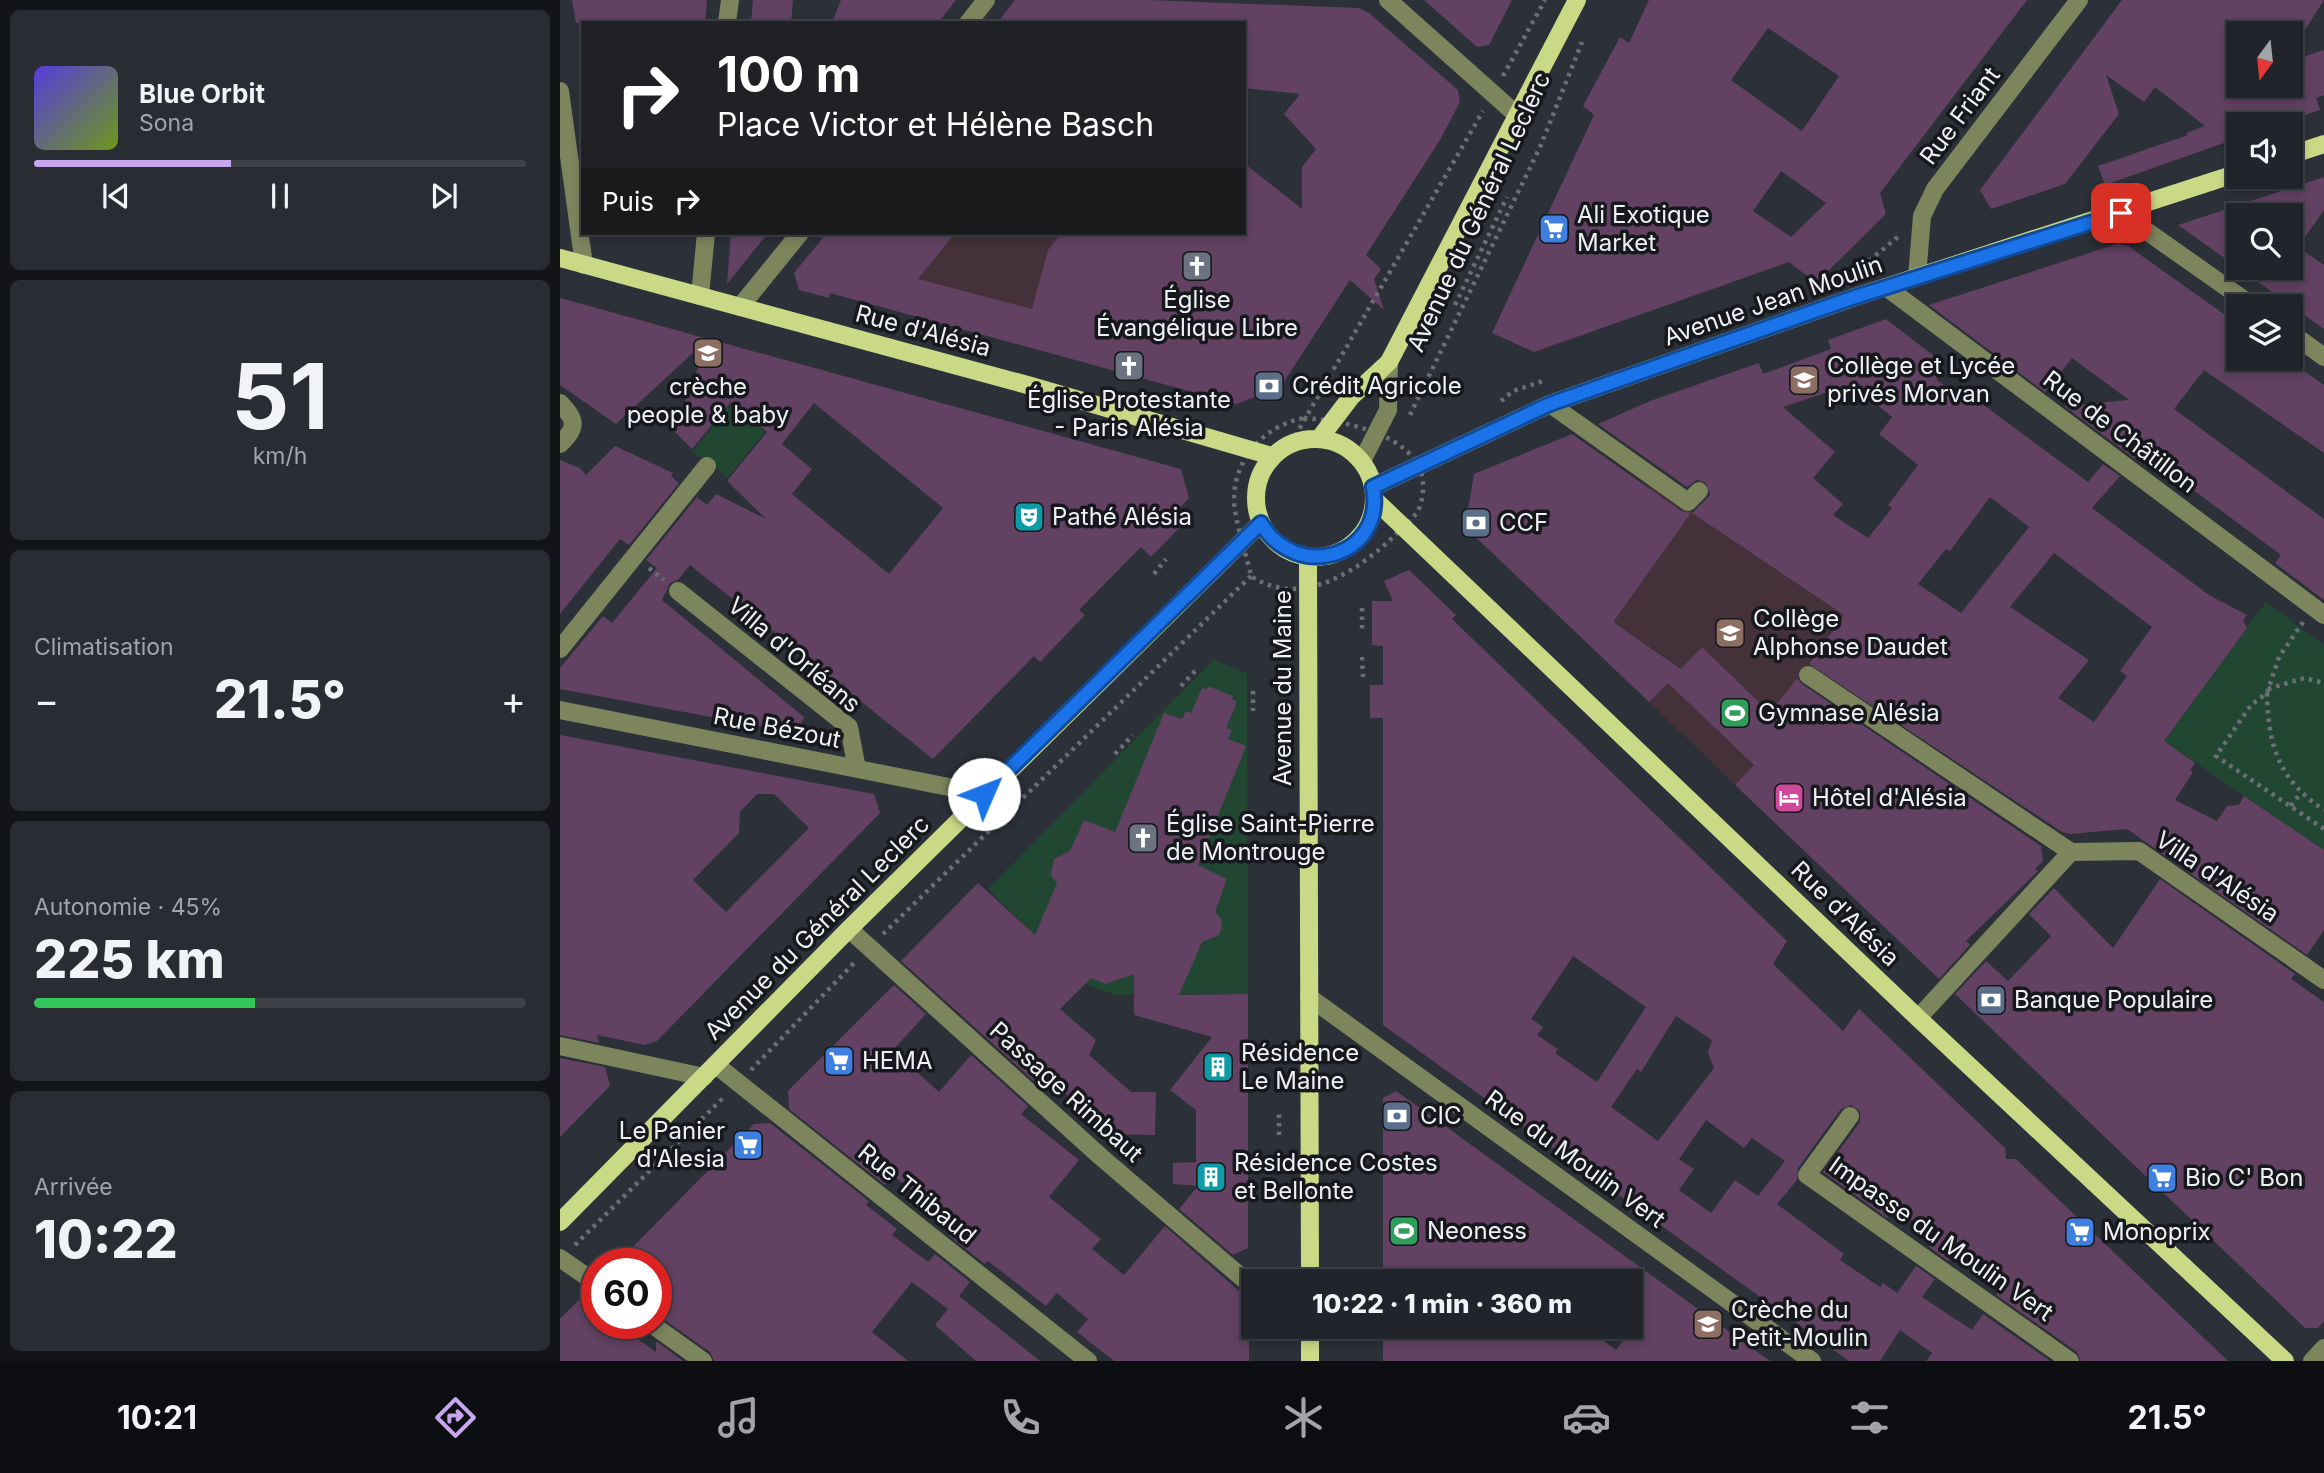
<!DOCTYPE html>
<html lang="fr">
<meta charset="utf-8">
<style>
body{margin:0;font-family:Inter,sans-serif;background:#292c32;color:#f1f3f6;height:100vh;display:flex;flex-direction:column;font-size:26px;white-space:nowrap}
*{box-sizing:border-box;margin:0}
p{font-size:23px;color:#a2a4a8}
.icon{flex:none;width:38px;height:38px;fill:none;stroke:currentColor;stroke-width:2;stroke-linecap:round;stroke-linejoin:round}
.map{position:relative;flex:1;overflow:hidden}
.panel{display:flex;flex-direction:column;gap:10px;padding:10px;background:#121417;width:560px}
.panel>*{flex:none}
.hud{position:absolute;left:21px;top:21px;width:665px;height:214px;border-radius:0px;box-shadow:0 4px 10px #0003,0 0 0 2px #3e4147;background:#202124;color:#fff;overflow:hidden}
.needle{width:46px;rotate:195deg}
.fabs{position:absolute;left:1666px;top:21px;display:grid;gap:14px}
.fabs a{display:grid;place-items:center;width:77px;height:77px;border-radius:0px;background:#21242a;box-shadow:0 4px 10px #0003,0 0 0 2px #3e4147;font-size:35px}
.speed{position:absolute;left:21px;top:1248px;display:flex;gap:14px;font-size:35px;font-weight:700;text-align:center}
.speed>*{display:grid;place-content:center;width:91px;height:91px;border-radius:50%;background:#21242a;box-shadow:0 4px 10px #0003,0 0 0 2px #3e4147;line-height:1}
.speed .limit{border:10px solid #d22;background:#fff;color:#111}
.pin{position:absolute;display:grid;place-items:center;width:60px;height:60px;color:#fff;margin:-30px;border-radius:14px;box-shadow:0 4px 10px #0006}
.me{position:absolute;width:77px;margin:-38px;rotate:46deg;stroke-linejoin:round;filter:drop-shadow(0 0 5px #0008)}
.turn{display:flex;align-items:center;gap:24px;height:147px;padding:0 21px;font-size:32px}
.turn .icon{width:91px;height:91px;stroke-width:2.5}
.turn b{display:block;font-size:49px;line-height:60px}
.then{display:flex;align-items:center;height:66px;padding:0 21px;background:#0003;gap:14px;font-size:26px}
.big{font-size:52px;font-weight:800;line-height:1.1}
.panel .widget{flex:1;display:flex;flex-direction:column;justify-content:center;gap:10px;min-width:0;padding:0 24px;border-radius:10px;background:#292c32}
.panel .dial{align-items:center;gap:0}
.dial b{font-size:91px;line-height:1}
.song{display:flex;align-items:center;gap:21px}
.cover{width:84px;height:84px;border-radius:10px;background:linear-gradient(135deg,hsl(250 70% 55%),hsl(80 70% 35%))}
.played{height:7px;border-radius:4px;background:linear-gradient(90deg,#c7a6ef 40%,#3e4147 40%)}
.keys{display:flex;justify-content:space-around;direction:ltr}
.heat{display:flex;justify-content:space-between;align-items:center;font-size:38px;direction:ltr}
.charge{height:10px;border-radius:5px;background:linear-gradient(90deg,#34c759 45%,#3e4147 0)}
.trip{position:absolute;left:681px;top:1269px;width:402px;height:70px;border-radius:0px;background:#21242a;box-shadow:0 4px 10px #0003,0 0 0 2px #3e4147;font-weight:800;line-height:70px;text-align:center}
.menu{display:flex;height:112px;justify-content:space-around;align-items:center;background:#0d0e11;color:#a2a4a8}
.menu .icon{width:49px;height:49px}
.menu .selected{color:#c7a6ef}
.menu b{font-size:32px;color:#f1f3f6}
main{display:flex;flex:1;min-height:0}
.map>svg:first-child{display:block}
.education{fill:#44313a}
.green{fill:#214732}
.building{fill:#624162;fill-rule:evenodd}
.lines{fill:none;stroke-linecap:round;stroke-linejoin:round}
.path{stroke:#6c6f77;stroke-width:4.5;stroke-dasharray:3.5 5;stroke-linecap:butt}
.minor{stroke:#7d855d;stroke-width:18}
.major{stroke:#cad986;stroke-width:18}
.route-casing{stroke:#114b97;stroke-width:18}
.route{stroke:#1a73e8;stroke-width:12}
.labels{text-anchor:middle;stroke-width:7;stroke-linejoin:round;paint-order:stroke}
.street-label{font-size:24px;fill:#eef0f6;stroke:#16181c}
.poi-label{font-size:24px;fill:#eef0f6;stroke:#16181c;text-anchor:start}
</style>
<main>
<section class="panel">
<div class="widget">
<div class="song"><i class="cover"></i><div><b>Blue Orbit</b><p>Sona</p></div></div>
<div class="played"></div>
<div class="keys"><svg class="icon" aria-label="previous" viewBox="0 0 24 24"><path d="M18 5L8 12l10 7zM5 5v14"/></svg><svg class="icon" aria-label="pause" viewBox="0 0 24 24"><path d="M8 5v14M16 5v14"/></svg><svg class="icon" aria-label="next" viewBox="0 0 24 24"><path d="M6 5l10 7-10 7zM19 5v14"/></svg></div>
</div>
<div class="widget dial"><b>51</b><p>km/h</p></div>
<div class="widget"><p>Climatisation</p>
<div class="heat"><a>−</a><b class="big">21.5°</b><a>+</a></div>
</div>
<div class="widget"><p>Autonomie · 45%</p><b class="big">225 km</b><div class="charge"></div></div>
<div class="widget"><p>Arrivée</p><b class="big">10:22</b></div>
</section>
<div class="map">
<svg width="1764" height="1361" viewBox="0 0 1764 1361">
<rect width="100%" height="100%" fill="#2c3038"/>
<path class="education" d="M351 233H550L518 275 497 355 325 265Z
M1090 483 1284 615 1235 681 1219 738 1175 785 1089 702 1121 668 1056 624 1031 647 1035 560Z"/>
<path class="green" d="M163 407 181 411 205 432 167 478 150 462 132 452 152 427 145 420Z
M1706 602 1764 645V850L1604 741Z
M653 660 687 673 688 994 556 995 525 984 428 889Z"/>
<path class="building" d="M12 0H147L145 23H16Z
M193 0H233L231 23H191Z
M281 0H396L378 23H272Z
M455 0H589L799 8 809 13 898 90 900 102 880 140 806 255 821 269 814 279 824 310 790 280 720 388 676 404 270 293 269 298 239 290 234 273 267 233H395L358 279 472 309 488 250 501 233H684V163L742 209V167L756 149 724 114 740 94 684 88V23H437Z
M864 0H952L929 45 917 47Z
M1089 0H1467L1320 193 1326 214 1256 283 1229 262 974 352 932 333 1034 115 1023 106 1060 37 1069 43ZM1208 28 1279 76 1242 131 1171 80ZM1221 171 1266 203 1231 237 1193 211Z
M1562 0H1764L1743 33H1678V86H1731V61L1764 50V95L1756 98 1760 110 1719 124H1678V138L1545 185 1538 166 1628 135 1626 133 1645 126 1595 87 1584 102 1546 75 1559 114 1505 184 1431 209 1420 190Z
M1764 177V210L1738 247 1764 265V329L1618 225ZM1678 215H1731V268H1678Z
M171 233H208L167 284 170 246Z
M1557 244 1568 246 1678 324V359H1727L1764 385V453L1644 370 1614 409 1764 519V600L1715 563 1721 555 1582 452 1575 459 1504 406 1569 400 1512 358 1485 392 1369 305Z
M0 298 33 307 148 339 56 424 0 385Z
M1326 319 1374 356 1377 380 1407 402 1418 401 1528 482 1543 464 1560 476 1532 508 1649 595 1687 615 1683 620 1687 628 1604 741 1635 763 1630 770 1633 772 1615 800 1657 821 1667 806 1679 805 1684 796 1764 850V930L1747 955 1567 829 1510 834 1502 832 1249 664 1284 615 1132 513 1150 495 1146 483 1137 480 1127 487 1038 424 1090 401 1199 363 1203 374 1271 349 1268 340ZM1292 384 1332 417 1319 434 1358 465 1328 505 1332 508 1308 538 1273 515 1283 504 1253 478 1275 452 1223 407ZM1430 497 1469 527 1401 613 1358 584 1386 549 1390 551ZM1494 553 1592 627 1560 671 1567 676 1534 722 1498 698 1529 660 1450 607Z
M149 339 621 469 629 498 615 513 625 522 591 557 581 547 519 610 525 615 480 662 474 656 373 759 130 565 118 580 110 583 102 600 244 717 237 733 0 689V668L43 616 52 623 97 568 86 560 137 497 147 505 156 494 206 519 167 481 207 432 171 402 132 449 114 431ZM254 403 383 508 329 574 232 494 252 469 222 444Z
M1012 434 1121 511 1131 513 1054 621 1056 624 1121 669 1142 647 1210 713 1237 678 1242 684 1481 846 1483 861 1475 869 1478 871 1406 941 1410 945 1379 979 1175 785 1194 765 1108 683 1089 702 905 527 914 474Z
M55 446 113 473 111 476 119 483 69 545 60 539 0 614V460L20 468 26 475Z
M849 570 896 615 892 619 1227 941 1213 964 1283 1031 1299 1009 1445 1148 1446 1159H1456L1668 1361H1521L1517 1352 1436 1295 1443 1285 1395 1250 1388 1261 1369 1247 1376 1237 1334 1208 1327 1218 1263 1172 1300 1122V1111L1291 1105 1281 1109 1238 1168 1237 1180 1217 1204 1284 1254 1280 1260 1320 1287 1323 1283 1337 1293 1356 1266 1375 1279 1362 1297 1412 1330 1423 1314 1490 1361H1366L1372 1353 1340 1330 1320 1361H1289L823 1025V718H810V685H823V646L812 645V601H833L824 581ZM1013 956 1086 1007 1037 1082 995 1053 998 1049 977 1035 983 1027 971 1019ZM1116 1016 1152 1040 1148 1053 1154 1068 1098 1141 1051 1107 1077 1069 1081 1072ZM1146 1120 1184 1148 1192 1138 1225 1161 1198 1196 1175 1180 1151 1213 1119 1190 1134 1169 1119 1159Z
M648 686 673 696 672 699 677 702 666 728 672 730 668 739 686 746 638 865 667 879 655 912 661 919 662 927 659 935 642 942 619 995 688 994V1248L673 1255 619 1209 638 1186 613 1184V1163L636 1162V1110L610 1090 652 1037 574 1015V974L546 984 531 978 500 1009 536 1040 529 1055 571 1092H596L595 1135 550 1134 490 1080 483 1089 341 961 418 883 475 935 497 883 491 875 494 859 510 851 524 820 555 832 604 713 622 719 626 711 631 713 642 688 647 689Z
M0 735 314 794 320 813 97 1041 84 1045 37 1035 39 1043 0 1035ZM197 794H214L249 828 166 912 133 880 179 833 180 812Z
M1600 879 1735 974 1731 979 1764 1002V1321L1758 1328H1745L1395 994 1426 961 1448 981 1491 936 1469 914 1494 888 1553 948Z
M334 985 366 1014 333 1050 379 1092 411 1055 468 1106 461 1114 519 1160 489 1197 541 1239 532 1249 564 1275 605 1226 689 1300V1361H554L517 1332 528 1319 497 1293 486 1306 428 1261 425 1264 389 1236 392 1232 371 1216 376 1210 334 1176 325 1185 229 1109 228 1091Z
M0 1058 45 1067 50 1086 0 1137Z
M836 1091 874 1118 1210 1361H823V1326H1024L1056 1350 1081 1316 1071 1308V1281H823V1098Z
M210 1123 309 1201 306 1205 337 1229 332 1235 368 1262 375 1254 410 1282 399 1296 480 1361H416L375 1325 388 1309 352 1282 312 1332 348 1361H154L150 1352 96 1314V1264H56L194 1124Z
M21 1298 37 1310V1323H55L96 1352V1341L123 1361H0V1319Z"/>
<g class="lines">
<path class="path" d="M943 76 985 0
M1296 272 1340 235
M895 305 947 197
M941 401 953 391 986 380
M850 415 981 145 1022 42
M744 418C791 421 881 439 860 506 857 516 844 526 836 534 800 570 741 610 691 576 686 553 676 526 674 502 673 460 703 426 744 418Z
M731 443 923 111
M89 568 104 580
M594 574 606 559
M802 608V629
M1743 622 1719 657 1707 693 1691 705 1656 756 1764 829
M802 657 803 677
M621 686 636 670
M1708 689 1744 678 1764 683
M693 691V711
M1707 693C1708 746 1719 780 1764 810
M555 754 573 735
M1731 806 1740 794
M323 934 691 576
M191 1070 295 962
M719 1135V1113
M15 1245 165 1096"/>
<path class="minor" d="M828 0 958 116
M167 23 170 0
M408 23 426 0
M0 91 24 265
M1561 213 1693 306
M1357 277 1362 216 1375 189 1519 0
M1326 287 1764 615
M140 296 146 233
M180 307 240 233
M1731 333 1764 357
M0 403C16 420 18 427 0 444
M990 404 1128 502 1139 491
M802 461 828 410 829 362
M118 591 289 727 297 769
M0 649 147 466
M1248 675 1511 852
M0 710 424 794
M289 929 541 1157 693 1287
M749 997 1252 1361
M1358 1018 1511 852 1579 851 1764 980
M0 1046 144 1077
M156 1065 528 1361
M1290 1116 1247 1175 1510 1361
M0 1258 37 1284
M90 1323 143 1361
M1752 1361 1764 1348"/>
<path class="major" d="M1731 155 1764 144
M0 258 471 386 712 456
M696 498a59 59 0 1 1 118 0a59 59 0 1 1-118 0Z
M759 439 791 397 829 362 1017 0
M813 487 990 404 1289 299 1678 173
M815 500 1358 1018 1725 1361
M748 557 750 1281
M0 1222 289 929 701 523
M750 1326V1361"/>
</g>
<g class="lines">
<g class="route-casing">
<path id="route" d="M424 794 701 523C736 583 826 557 813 487L990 404 1289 299 1561 213"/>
</g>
<use href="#route" class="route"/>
</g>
<defs>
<g id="supermarket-square" transform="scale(1.575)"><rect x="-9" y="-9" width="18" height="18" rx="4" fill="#3f7fe0" stroke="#16181c"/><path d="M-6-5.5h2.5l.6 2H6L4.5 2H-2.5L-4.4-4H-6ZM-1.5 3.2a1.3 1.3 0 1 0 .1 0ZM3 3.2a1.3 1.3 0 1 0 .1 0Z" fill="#fff"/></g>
<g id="church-square" transform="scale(1.575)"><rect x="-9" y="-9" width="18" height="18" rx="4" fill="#6b7280" stroke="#16181c"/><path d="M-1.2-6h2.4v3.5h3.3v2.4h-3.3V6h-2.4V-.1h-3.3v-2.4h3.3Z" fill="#fff"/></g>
<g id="school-square" transform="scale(1.575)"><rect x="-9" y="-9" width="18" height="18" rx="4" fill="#8d6e63" stroke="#16181c"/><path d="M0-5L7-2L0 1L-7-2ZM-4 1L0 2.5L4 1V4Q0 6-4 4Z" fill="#fff"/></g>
<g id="bank-square" transform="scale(1.575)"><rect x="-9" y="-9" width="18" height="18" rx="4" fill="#5c6f8a" stroke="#16181c"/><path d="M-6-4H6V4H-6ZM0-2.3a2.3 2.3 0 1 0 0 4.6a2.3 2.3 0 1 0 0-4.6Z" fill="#fff"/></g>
<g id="theatre-square" transform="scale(1.575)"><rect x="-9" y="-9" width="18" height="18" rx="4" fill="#0f9aa8" stroke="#16181c"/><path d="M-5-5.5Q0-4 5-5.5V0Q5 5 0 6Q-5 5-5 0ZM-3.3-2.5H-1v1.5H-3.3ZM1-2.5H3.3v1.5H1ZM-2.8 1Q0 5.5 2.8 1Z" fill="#fff"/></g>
<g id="stadium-square" transform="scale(1.575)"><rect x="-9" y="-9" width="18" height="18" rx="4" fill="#2e9e5b" stroke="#16181c"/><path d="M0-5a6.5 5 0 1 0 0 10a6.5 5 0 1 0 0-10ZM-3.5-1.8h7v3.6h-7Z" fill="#fff"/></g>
<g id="hotel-square" transform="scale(1.575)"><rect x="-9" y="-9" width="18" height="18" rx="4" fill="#d1479c" stroke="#16181c"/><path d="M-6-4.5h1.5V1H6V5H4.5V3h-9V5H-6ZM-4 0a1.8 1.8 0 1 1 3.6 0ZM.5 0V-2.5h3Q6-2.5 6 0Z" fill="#fff"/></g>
<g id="building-square" transform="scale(1.575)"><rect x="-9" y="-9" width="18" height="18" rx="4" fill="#0f9aa8" stroke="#16181c"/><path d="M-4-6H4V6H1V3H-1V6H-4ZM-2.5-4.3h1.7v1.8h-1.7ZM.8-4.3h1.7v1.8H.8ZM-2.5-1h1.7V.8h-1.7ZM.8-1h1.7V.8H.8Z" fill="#fff"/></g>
</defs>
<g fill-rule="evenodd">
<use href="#supermarket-square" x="994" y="229"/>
<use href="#church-square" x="637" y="266"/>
<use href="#school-square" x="148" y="353"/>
<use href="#church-square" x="569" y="366"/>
<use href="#school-square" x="1244" y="380"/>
<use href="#bank-square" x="709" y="386"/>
<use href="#theatre-square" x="469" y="517"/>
<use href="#bank-square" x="916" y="523"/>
<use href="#school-square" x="1170" y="633"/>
<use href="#stadium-square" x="1175" y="713"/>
<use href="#hotel-square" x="1229" y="798"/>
<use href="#church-square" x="583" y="838"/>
<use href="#bank-square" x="1431" y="1000"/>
<use href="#supermarket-square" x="279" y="1061"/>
<use href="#building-square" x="658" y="1067"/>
<use href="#bank-square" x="837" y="1116"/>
<use href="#supermarket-square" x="188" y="1145"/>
<use href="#building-square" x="651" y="1177"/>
<use href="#supermarket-square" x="1602" y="1178"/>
<use href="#stadium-square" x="844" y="1231"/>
<use href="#supermarket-square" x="1520" y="1232"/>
<use href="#school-square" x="1148" y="1324"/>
</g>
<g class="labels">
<g class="street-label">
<text transform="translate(1400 116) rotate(-53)" y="8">Rue Friant</text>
<text transform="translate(919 212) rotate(-65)" y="8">Avenue du Général Leclerc</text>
<text transform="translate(1213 301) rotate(-19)" y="8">Avenue Jean Moulin</text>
<text transform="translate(363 331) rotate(15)" y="8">Rue d'Alésia</text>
<text transform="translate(1560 432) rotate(37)" y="8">Rue de Châtillon</text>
<text transform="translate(234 655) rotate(40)" y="8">Villa d'Orléans</text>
<text transform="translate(723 688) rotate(-90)" y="8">Avenue du Maine</text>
<text transform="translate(217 728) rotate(11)" y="8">Rue Bézout</text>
<text transform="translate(1657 877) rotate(34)" y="8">Villa d'Alésia</text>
<text transform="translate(1285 914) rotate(44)" y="8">Rue d'Alésia</text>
<text transform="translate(257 928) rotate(-45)" y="8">Avenue du Général Leclerc</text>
<text transform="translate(506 1092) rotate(42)" y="8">Passage Rimbaut</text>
<text transform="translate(1015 1159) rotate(36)" y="8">Rue du Moulin Vert</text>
<text transform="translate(357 1194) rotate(39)" y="8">Rue Thibaud</text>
<text transform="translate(1381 1239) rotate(35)" y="8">Impasse du Moulin Vert</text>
</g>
<g class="poi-label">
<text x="1017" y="223">Ali Exotique<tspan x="1017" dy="28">Market</tspan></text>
<text x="637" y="308" text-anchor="middle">Église<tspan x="637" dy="28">Évangélique Libre</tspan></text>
<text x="1267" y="374">Collège et Lycée<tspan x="1267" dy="28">privés Morvan</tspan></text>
<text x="732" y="394">Crédit Agricole</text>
<text x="148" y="395" text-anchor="middle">crèche<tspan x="148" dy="28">people &amp; baby</tspan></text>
<text x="569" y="408" text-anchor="middle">Église Protestante<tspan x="569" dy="28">- Paris Alésia</tspan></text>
<text x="492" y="525">Pathé Alésia</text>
<text x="939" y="531">CCF</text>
<text x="1193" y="627">Collège<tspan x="1193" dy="28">Alphonse Daudet</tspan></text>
<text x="1198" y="721">Gymnase Alésia</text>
<text x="1252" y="806">Hôtel d'Alésia</text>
<text x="606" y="832">Église Saint-Pierre<tspan x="606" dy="28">de Montrouge</tspan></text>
<text x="1454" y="1008">Banque Populaire</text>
<text x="681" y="1061">Résidence<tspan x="681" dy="28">Le Maine</tspan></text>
<text x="302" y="1069">HEMA</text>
<text x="860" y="1124">CIC</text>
<text x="165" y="1139" text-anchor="end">Le Panier<tspan x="165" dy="28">d'Alesia</tspan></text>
<text x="674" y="1171">Résidence Costes<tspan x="674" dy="28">et Bellonte</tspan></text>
<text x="1625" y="1186">Bio C' Bon</text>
<text x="867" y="1239">Neoness</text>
<text x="1543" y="1240">Monoprix</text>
<text x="1171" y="1318">Crèche du<tspan x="1171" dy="28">Petit-Moulin</tspan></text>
</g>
</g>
</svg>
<div class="fabs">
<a><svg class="needle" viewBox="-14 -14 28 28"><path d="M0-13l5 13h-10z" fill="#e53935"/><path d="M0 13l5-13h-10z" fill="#a2a4a8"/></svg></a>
<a><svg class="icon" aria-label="sound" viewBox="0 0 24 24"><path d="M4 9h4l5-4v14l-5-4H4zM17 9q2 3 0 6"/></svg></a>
<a><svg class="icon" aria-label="search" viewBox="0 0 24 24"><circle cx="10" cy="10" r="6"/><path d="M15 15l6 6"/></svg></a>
<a><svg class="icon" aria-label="layers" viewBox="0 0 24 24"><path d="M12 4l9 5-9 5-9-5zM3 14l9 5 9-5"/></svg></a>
</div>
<div class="speed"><div class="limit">60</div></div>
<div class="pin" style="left:1561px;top:213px;background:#d93025"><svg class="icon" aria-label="arrive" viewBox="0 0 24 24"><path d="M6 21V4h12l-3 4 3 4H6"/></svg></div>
<svg class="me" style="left:424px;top:794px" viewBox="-20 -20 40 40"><circle r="19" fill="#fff"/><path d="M0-13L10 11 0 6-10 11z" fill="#1a73e8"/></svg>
<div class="trip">10:22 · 1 min · 360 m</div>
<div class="hud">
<div class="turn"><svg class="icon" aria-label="right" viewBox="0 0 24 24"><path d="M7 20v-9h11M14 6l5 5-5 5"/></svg><div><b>100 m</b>Place Victor et Hélène Basch</div></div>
<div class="then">Puis<svg class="icon" aria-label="right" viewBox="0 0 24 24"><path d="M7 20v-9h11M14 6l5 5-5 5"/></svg></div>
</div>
</div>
</main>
<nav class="menu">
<b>10:21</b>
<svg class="icon selected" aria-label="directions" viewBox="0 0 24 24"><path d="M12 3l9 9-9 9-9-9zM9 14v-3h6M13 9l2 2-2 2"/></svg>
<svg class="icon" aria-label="music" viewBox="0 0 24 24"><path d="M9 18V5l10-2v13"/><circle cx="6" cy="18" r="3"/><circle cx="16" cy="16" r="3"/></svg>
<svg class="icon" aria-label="phone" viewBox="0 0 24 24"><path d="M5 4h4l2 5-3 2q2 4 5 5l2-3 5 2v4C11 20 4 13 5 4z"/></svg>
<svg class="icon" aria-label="climate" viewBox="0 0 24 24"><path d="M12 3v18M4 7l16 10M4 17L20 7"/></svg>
<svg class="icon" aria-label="car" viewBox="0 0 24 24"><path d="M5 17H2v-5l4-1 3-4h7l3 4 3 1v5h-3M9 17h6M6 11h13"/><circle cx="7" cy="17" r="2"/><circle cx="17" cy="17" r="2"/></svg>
<svg class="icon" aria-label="filters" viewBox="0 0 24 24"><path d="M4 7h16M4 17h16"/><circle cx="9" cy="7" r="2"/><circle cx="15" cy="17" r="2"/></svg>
<b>21.5°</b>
</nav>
